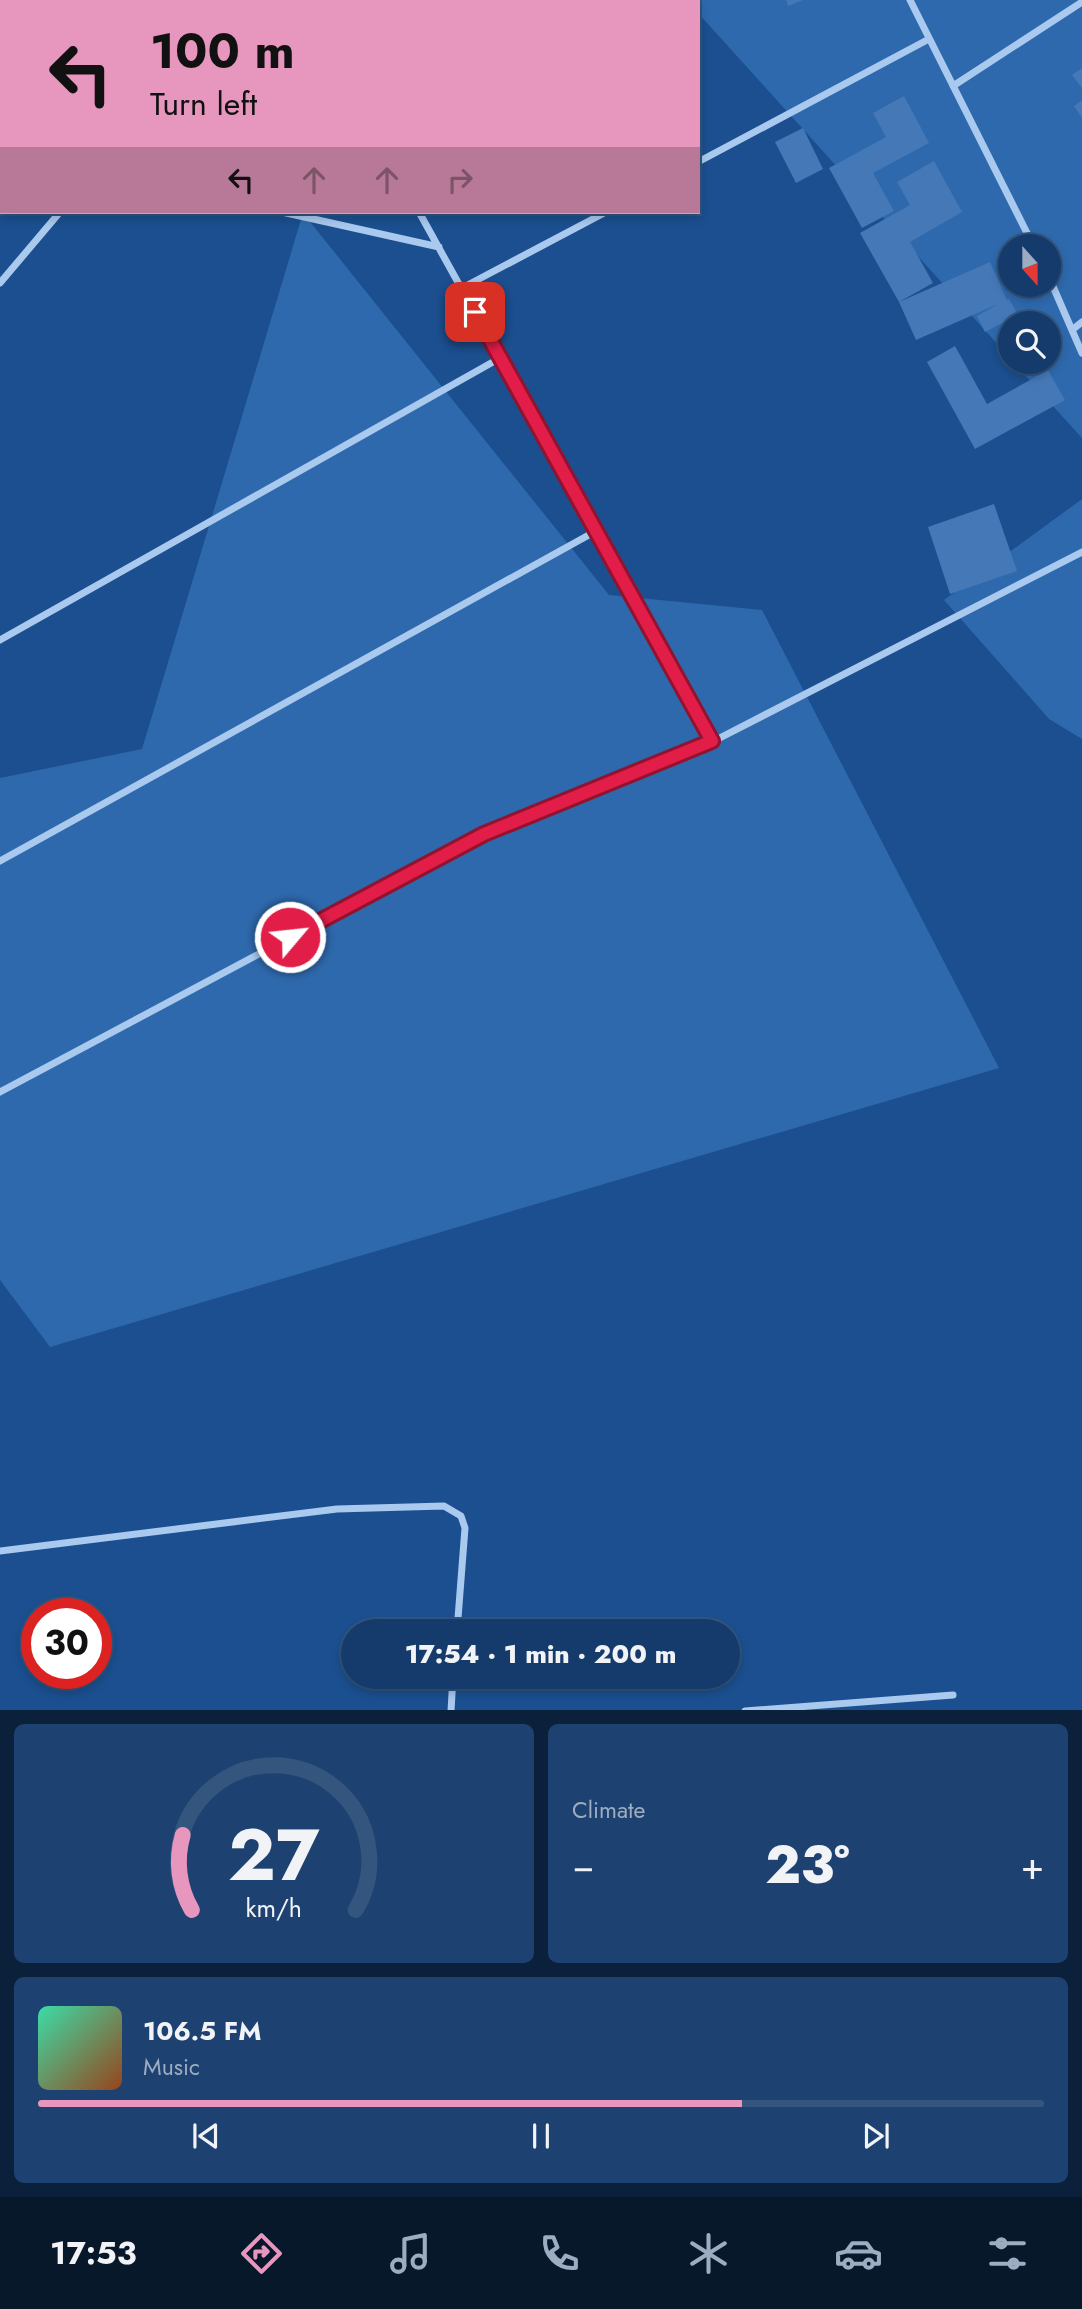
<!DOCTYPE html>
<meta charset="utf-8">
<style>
body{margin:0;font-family:Jost,sans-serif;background:#1d4271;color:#f1f3f6;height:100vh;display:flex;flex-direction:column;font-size:26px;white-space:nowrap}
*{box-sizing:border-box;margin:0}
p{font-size:23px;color:#9dadc1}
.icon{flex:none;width:38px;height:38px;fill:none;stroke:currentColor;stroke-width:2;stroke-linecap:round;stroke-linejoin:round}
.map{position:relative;height:1710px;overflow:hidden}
.side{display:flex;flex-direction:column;gap:14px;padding:14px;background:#0b203b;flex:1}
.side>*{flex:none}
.guide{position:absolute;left:0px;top:0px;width:700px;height:214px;box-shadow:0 4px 10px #0003,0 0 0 2px #33557e;background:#e797bd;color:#111;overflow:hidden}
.needle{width:46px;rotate:159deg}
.buttons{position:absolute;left:998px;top:234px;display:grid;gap:14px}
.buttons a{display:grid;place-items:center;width:63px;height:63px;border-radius:50%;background:#143b6b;box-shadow:0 4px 10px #0003,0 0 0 2px #33557e;font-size:35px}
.speed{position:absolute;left:21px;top:1598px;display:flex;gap:14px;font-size:35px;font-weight:700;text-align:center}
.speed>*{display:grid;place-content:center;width:91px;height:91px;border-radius:50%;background:#143b6b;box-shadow:0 4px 10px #0003,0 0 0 2px #33557e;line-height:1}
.speed .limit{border:10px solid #d22;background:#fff;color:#111}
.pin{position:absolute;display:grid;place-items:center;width:60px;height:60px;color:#fff;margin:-30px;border-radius:14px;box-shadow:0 4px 10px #0006}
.me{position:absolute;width:77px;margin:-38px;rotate:62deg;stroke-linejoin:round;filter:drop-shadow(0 0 5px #0008)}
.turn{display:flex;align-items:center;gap:24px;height:147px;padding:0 35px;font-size:32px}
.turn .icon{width:91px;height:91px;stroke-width:2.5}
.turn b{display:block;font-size:49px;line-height:60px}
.lanes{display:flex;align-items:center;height:66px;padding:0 35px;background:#0003;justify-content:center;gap:35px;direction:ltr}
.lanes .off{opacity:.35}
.big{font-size:52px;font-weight:800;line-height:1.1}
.side .widget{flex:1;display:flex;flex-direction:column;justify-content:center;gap:10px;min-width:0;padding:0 24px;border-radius:10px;background:#1d4271}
.side .dial{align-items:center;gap:0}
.dial svg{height:182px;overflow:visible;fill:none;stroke:#33557e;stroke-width:7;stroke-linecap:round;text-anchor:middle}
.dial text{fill:#f1f3f6;stroke:none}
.song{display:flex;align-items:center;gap:21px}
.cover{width:84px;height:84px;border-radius:10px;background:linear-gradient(135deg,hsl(160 70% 55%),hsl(20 70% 35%))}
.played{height:7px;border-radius:4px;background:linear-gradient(90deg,#e797bd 70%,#33557e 70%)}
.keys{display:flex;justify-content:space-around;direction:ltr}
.heat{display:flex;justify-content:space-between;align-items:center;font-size:38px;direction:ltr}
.side .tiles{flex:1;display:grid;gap:14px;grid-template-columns:1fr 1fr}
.widget:last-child{grid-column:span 2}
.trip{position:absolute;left:341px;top:1619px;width:399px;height:70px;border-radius:35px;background:#143b6b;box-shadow:0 4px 10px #0003,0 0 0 2px #33557e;font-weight:800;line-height:70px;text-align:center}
.menu{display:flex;height:112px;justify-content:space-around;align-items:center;background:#08182b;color:#9dadc1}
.menu .icon{width:49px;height:49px}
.menu .on{color:#e797bd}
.menu b{font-size:32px;color:#f1f3f6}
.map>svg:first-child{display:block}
.green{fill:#2e69ad;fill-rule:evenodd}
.building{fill:#4478b7}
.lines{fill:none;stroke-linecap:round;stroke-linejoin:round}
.street{stroke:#a9c9ee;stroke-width:7}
.route-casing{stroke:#92132f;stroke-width:18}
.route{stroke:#e11d48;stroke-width:12}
</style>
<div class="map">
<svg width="1082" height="1711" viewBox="0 0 1082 1711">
<rect width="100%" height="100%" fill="#1b4f8f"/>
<path class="green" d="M686 0H1082V438L1013 362H1048V324H1010V358L698 13V2ZM1010 247H1048V285H1010Z
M303 213 609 595 762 610 999 1068 50 1347 0 1280V778L142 749Z
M1082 499V739L1049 719 944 600Z"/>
<path class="building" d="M786 0H803L788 6Z
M1082 68V88L1072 75Z
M904 96 929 143 873 173 894 211 862 228 829 168 886 137 873 113Z
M1082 100V118L1074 106Z
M803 128 823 169 796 183 775 142Z
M934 161 962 212 910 242 933 283 899 302 990 262 1007 300 1009 299 1018 315 985 332 977 316 998 304 916 340 899 302 860 233 910 205 897 182Z
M955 346 987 404 1048 370 1065 400 975 449 927 362Z
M994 504 1017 571 950 594 928 527Z"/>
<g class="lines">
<path class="street" d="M302 0 303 2
M910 0 1034 247
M287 2 289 0
M953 86 1082 2
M0 114 2 115
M698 162 929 39
M282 212 439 247
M419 212 712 741
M1048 275 1082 353
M0 283 60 212
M462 288 606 212
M1072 330 1082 322
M0 640 500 358
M0 861 596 531
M0 1092 484 834 710 743 1082 552
M0 1551 337 1509 444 1506 461 1516 465 1528 457 1631
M451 1711 453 1676
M745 1711 953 1695"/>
</g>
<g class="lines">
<g class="route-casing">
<path id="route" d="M290 937 484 834 712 741 475 312"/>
</g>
<use href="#route" class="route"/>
</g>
</svg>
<div class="buttons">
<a><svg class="needle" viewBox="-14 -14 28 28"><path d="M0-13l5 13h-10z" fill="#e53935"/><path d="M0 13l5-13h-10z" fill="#9dadc1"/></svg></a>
<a><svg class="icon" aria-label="search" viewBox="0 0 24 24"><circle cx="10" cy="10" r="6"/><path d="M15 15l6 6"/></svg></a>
</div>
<div class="speed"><div class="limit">30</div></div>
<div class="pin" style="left:475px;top:312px;background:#d93025"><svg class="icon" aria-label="arrive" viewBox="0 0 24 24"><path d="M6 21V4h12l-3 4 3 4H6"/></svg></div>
<svg class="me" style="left:290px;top:937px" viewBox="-20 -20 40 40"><circle r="17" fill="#e11d48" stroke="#fff" stroke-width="3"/><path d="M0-11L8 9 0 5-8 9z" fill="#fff"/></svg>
<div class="trip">17:54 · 1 min · 200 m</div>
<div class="guide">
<div class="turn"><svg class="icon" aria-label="left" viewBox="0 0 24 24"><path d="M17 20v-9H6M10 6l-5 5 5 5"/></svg><div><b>100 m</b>Turn left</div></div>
<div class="lanes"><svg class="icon" aria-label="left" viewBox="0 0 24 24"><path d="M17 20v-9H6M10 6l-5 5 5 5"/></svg><svg class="icon off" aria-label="ahead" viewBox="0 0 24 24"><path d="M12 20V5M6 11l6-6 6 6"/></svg><svg class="icon off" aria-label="ahead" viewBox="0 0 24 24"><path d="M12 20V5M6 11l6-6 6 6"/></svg><svg class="icon off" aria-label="right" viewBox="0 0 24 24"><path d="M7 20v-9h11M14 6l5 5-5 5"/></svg></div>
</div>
</div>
<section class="side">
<div class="tiles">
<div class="widget dial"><svg viewBox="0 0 100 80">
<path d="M14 69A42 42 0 1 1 86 69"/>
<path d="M14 69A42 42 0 0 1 10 36" stroke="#e797bd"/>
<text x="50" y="56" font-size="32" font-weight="700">27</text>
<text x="50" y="72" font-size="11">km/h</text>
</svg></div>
<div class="widget"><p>Climate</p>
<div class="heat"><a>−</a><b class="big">23°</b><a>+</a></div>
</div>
<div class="widget">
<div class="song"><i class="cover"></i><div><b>106.5 FM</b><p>Music</p></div></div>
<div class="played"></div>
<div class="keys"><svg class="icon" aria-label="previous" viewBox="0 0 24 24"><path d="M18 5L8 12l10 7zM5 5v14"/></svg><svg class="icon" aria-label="pause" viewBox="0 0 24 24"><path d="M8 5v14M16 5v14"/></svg><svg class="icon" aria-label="next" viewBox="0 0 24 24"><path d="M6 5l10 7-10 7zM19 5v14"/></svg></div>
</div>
</div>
</section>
<nav class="menu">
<b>17:53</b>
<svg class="icon on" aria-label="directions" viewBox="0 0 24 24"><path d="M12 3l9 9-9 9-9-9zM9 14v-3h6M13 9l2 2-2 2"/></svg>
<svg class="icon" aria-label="music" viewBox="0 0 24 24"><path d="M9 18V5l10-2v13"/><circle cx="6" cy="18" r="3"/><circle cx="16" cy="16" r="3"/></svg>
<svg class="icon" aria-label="phone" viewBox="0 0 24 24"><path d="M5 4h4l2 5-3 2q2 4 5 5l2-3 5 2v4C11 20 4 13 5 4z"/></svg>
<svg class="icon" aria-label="climate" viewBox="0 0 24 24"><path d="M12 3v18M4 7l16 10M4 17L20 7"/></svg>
<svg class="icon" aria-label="car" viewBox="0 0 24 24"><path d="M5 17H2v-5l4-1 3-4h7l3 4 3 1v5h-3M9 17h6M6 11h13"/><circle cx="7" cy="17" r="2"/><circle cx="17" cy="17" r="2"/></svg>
<svg class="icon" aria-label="filters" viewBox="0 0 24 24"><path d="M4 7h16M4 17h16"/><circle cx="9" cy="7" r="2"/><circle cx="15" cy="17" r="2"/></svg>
</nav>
